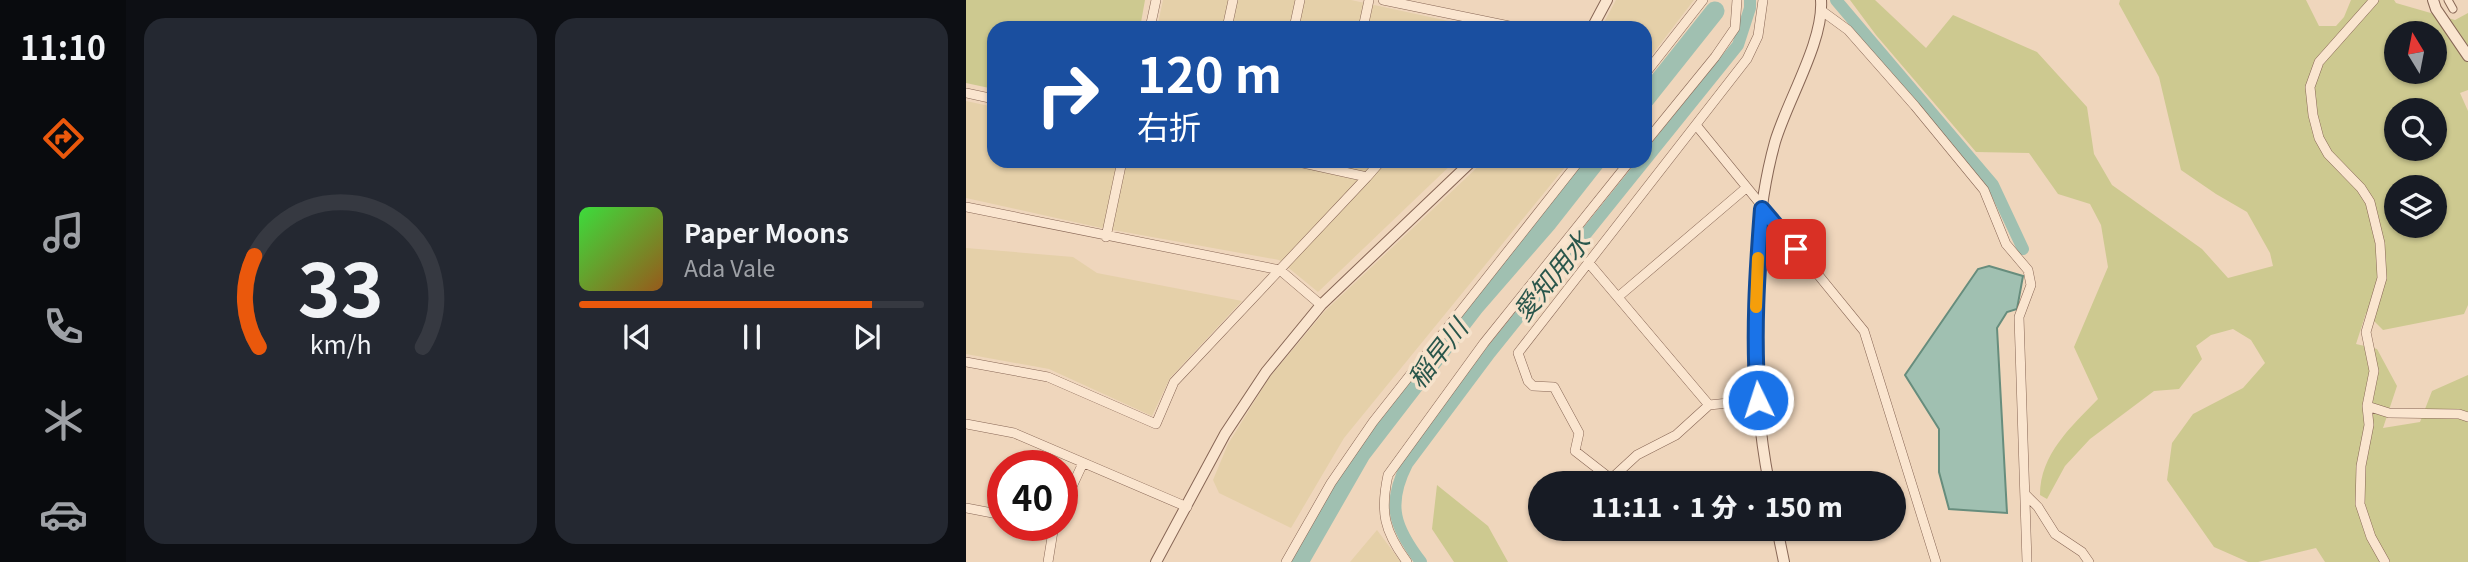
<!DOCTYPE html>
<html lang="ja">
<meta charset="utf-8">
<style>
body{margin:0;font-family:Georgia,"Noto Sans JP",serif;background:#242831;color:#f1f3f6;height:100vh;display:flex;flex-direction:column;font-size:26px;white-space:nowrap}
*{box-sizing:border-box;margin:0}
p{font-size:23px;color:#9ea1a6}
.icon{flex:none;width:38px;height:38px;fill:none;stroke:currentColor;stroke-width:2;stroke-linecap:round;stroke-linejoin:round}
.map{position:relative;flex:1;overflow:hidden}
.sheet{display:flex;flex-direction:column;gap:18px;padding:18px;background:#0d0f14;width:840px}
.sheet>*{flex:none}
.guide{position:absolute;left:21px;top:21px;width:665px;height:147px;border-radius:21px;box-shadow:0 2px 5px #0004;background:#1a4fa0;color:#fff;overflow:hidden}
.needle{width:46px;rotate:350deg}
.fabs{position:absolute;left:1418px;top:21px;display:grid;gap:14px}
.fabs a{display:grid;place-items:center;width:63px;height:63px;border-radius:50%;background:#171b24;box-shadow:0 2px 5px #0004;font-size:35px}
.speed{position:absolute;left:21px;top:450px;display:flex;gap:14px;font-size:35px;font-weight:700;text-align:center}
.speed>*{display:grid;place-content:center;width:91px;height:91px;border-radius:50%;background:#171b24;box-shadow:0 2px 5px #0004;line-height:1}
.speed .limit{border:10px solid #d22;background:#fff;color:#111}
.pin{position:absolute;display:grid;place-items:center;width:60px;height:60px;color:#fff;margin:-30px;border-radius:14px;box-shadow:0 4px 10px #0006}
.me{position:absolute;width:77px;margin:-38px;rotate:356deg;stroke-linejoin:round;filter:drop-shadow(0 0 5px #0008)}
.turn{display:flex;align-items:center;gap:24px;height:147px;padding:0 35px;font-size:32px}
.turn .icon{width:91px;height:91px;stroke-width:2.5}
.turn b{display:block;font-size:49px;line-height:60px}
.sheet .tile{flex:1;display:flex;flex-direction:column;justify-content:center;gap:10px;min-width:0;padding:0 24px;border-radius:21px;background:#242831}
.sheet .dial{align-items:center;gap:0}
.dial svg{height:182px;overflow:visible;fill:none;stroke:#363941;stroke-width:7;stroke-linecap:round;text-anchor:middle}
.dial text{fill:#f1f3f6;stroke:none}
.song{display:flex;align-items:center;gap:21px}
.cover{width:84px;height:84px;border-radius:10px;background:linear-gradient(135deg,hsl(120 70% 55%),hsl(30 70% 35%))}
.played{height:7px;border-radius:4px;background:linear-gradient(90deg,#ea580c 85%,#363941 85%)}
.keys{display:flex;justify-content:space-around;direction:ltr}
.sheet .tiles{flex:1;display:grid;gap:18px;grid-template-columns:repeat(2,1fr)}
.trip{position:absolute;left:562px;top:471px;width:378px;height:70px;border-radius:35px;background:#171b24;box-shadow:0 2px 5px #0004;font-weight:800;line-height:70px;text-align:center}
main{display:flex;flex:1;min-height:0}
.dock{display:flex;flex-direction:column;width:126px;justify-content:space-around;align-items:center;background:#090b0e;color:#9ea1a6}
.dock .icon{width:49px;height:49px}
.dock .active{color:#ea580c}
.dock b{font-size:32px;color:#f1f3f6}
.map>svg:first-child{display:block}
.farmland{fill:#e5d0a9}
.green{fill:#cdc990;fill-rule:evenodd}
.water{fill:#a0c0b1;stroke:#678d7d;stroke-width:2}
.lines{fill:none;stroke-linecap:round;stroke-linejoin:round}
.canal{stroke:#a0c0b1;stroke-width:12}
.river{stroke:#a0c0b1;stroke-width:19}
.pedestrian-casing{stroke:#876655;stroke-width:9}
.minor-casing{stroke:#876655;stroke-width:10}
.tertiary-casing{stroke:#876655;stroke-width:12}
.pedestrian{stroke:#fae5cf;stroke-width:7}
.minor{stroke:#fae5cf;stroke-width:9}
.tertiary{stroke:#fae5cf;stroke-width:10}
.route-casing{stroke:#114b97;stroke-width:18}
.route{stroke:#1a73e8;stroke-width:12}
.slow{stroke:#f59e0b;stroke-width:12}
.labels{text-anchor:middle;stroke-width:7;stroke-linejoin:round;paint-order:stroke}
.water-label{font-size:26px;font-style:italic;fill:#29564b;stroke:#f6e2cb}
</style>
<main>
<nav class="dock">
<b>11:10</b>
<svg class="icon active" aria-label="directions" viewBox="0 0 24 24"><path d="M12 3l9 9-9 9-9-9zM9 14v-3h6M13 9l2 2-2 2"/></svg>
<svg class="icon" aria-label="music" viewBox="0 0 24 24"><path d="M9 18V5l10-2v13"/><circle cx="6" cy="18" r="3"/><circle cx="16" cy="16" r="3"/></svg>
<svg class="icon" aria-label="phone" viewBox="0 0 24 24"><path d="M5 4h4l2 5-3 2q2 4 5 5l2-3 5 2v4C11 20 4 13 5 4z"/></svg>
<svg class="icon" aria-label="climate" viewBox="0 0 24 24"><path d="M12 3v18M4 7l16 10M4 17L20 7"/></svg>
<svg class="icon" aria-label="car" viewBox="0 0 24 24"><path d="M5 17H2v-5l4-1 3-4h7l3 4 3 1v5h-3M9 17h6M6 11h13"/><circle cx="7" cy="17" r="2"/><circle cx="17" cy="17" r="2"/></svg>
</nav>
<section class="sheet">
<div class="tiles">
<div class="tile dial"><svg viewBox="0 0 100 80">
<path d="M14 69A42 42 0 1 1 86 69"/>
<path d="M14 69A42 42 0 0 1 12 29" stroke="#ea580c"/>
<text x="50" y="56" font-size="32" font-weight="700">33</text>
<text x="50" y="72" font-size="11">km/h</text>
</svg></div>
<div class="tile">
<div class="song"><i class="cover"></i><div><b>Paper Moons</b><p>Ada Vale</p></div></div>
<div class="played"></div>
<div class="keys"><svg class="icon" aria-label="previous" viewBox="0 0 24 24"><path d="M18 5L8 12l10 7zM5 5v14"/></svg><svg class="icon" aria-label="pause" viewBox="0 0 24 24"><path d="M8 5v14M16 5v14"/></svg><svg class="icon" aria-label="next" viewBox="0 0 24 24"><path d="M6 5l10 7-10 7zM19 5v14"/></svg></div>
</div>
</div>
</section>
<div class="map">
<svg width="1502" height="562" viewBox="0 0 1502 562">
<rect width="100%" height="100%" fill="#efd6bc"/>
<path class="farmland" d="M197 0H385L515 28H191Z
M650 0H728L679 64V28H635Z
M0 101 28 107V161H489L352 292 313 260 131 227 0 198Z
M518 161H604L378 438 325 528 253 493 247 480 262 444 303 378 359 311Z
M0 248 107 257 131 273 276 301 204 378 186 416 83 369 0 354Z
M411 530 435 562H384Z"/>
<path class="green" d="M0 0H179L174 28H85L62 22 61 28H28V89L0 83Z
M884 0H909L960 48 987 15 1071 52 1121 107 1128 154 1146 185 1236 249 1262 278 1307 266 1304 253 1281 212 1250 194 1215 170 1193 77 1153 4 1154 0H1340L1353 26H1370L1378 17 1385 0H1428L1430 3 1489 20 1502 13V90L1494 93 1502 111V305L1498 314 1417 330 1400 313 1390 344 1411 349 1431 386 1417 428 1454 422 1466 391 1502 375V562H1359L1350 548 1292 562H1282L1248 547 1201 480 1206 443 1227 414 1277 388 1299 363 1285 340 1267 329 1245 335 1230 346 1236 359 1213 389 1188 391 1124 439 1099 466 1081 499 1074 495C1074 454 1105 427 1132 399L1108 347 1142 267 1135 225 1124 204 1092 194 1063 153 1010 152 910 35ZM1430 33H1468V72H1430ZM1430 110H1468V149H1430ZM1430 187H1468V226H1430Z
M471 485 522 526 542 562H488L466 529Z"/>
<path class="water" d="M1023 266 1057 276 1051 309 1041 312 1031 328 1041 513 983 509 973 472V429L939 375 1012 269Z"/>
<g class="lines">
<path class="canal" d="M870 0 1027 185 1057 249
M455 562C429 528 420 505 441 464L524 353 772 45 784 8V0"/>
<path class="river" d="M679 99 749 11
M333 562 395 454 509 306 582 222 630 161"/>
<g class="pedestrian-casing">
<path id="pedestrian" d="M1482 0 1487 9"/>
</g>
<g class="minor-casing">
<path id="minor" d="M417 0 553 28
M1408 0 1353 62 1344 87 1347 115 1353 138 1362 154 1395 188 1404 202 1414 243 1416 278 1400 332 1408 371 1401 406 1403 425 1395 466 1394 504 1405 537 1419 562
M856 11 882 30 949 106 1018 190 1040 244 1062 270 1065 285 1053 317 1061 562
M184 28 190 0
M261 28 267 0
M328 28 334 0
M397 28 403 0
M679 74 737 0
M0 93 28 99
M730 125 898 331 970 562
M679 143 749 57 769 28 771 0
M328 161 401 177 415 161
M0 207 314 270 355 305
M140 237 156 161
M622 262 743 405
M652 297 780 188
M0 362 82 377 190 424 208 382 401 177
M792 400 743 405 710 435 671 455 645 479 609 451 613 433 588 387 567 386 562 381 552 353 781 59 792 36 797 0
M1401 406 1423 413 1493 414 1502 417
M0 424 48 433 221 507
M1059 494 1072 507 1089 534 1116 552 1123 562
M0 508 37 515
M96 508 117 463
M82 562 88 525
M320 562 365 483 407 422 613 161
M441 562C418 531 414 512 422 475L518 343 664 161"/>
</g>
<g class="tertiary-casing">
<path id="tertiary" d="M1467 0 1470 9 1502 56
M626 28 641 0
M803 483C784 385 782 239 809 142 821 101 858 41 855 0
M811 528 818 562
M190 562 259 434 300 372 355 305 506 161"/>
</g>
<use href="#pedestrian" class="pedestrian"/>
<use href="#minor" class="minor"/>
<use href="#tertiary" class="tertiary"/>
</g>
<g class="lines">
<g class="route-casing">
<path id="route" d="M792 400C787 336 791 273 796 209L830 249"/>
</g>
<use href="#route" class="route"/>
<path class="slow" d="M790 307 792 258"/>
</g>
<g class="labels">
<g class="water-label">
<text transform="translate(586 277) rotate(-51)" y="9">愛知用水</text>
<text transform="translate(472 354) rotate(-52)" y="9">稲早川</text>
</g>
</g>
</svg>
<div class="fabs">
<a><svg class="needle" viewBox="-14 -14 28 28"><path d="M0-13l5 13h-10z" fill="#e53935"/><path d="M0 13l5-13h-10z" fill="#9ea1a6"/></svg></a>
<a><svg class="icon" aria-label="search" viewBox="0 0 24 24"><circle cx="10" cy="10" r="6"/><path d="M15 15l6 6"/></svg></a>
<a><svg class="icon" aria-label="layers" viewBox="0 0 24 24"><path d="M12 4l9 5-9 5-9-5zM3 14l9 5 9-5"/></svg></a>
</div>
<div class="speed"><div class="limit">40</div></div>
<div class="pin" style="left:830px;top:249px;background:#d93025"><svg class="icon" aria-label="arrive" viewBox="0 0 24 24"><path d="M6 21V4h12l-3 4 3 4H6"/></svg></div>
<svg class="me" style="left:792px;top:400px" viewBox="-20 -20 40 40"><circle r="17" fill="#1a73e8" stroke="#fff" stroke-width="3"/><path d="M0-11L8 9 0 5-8 9z" fill="#fff"/></svg>
<div class="trip">11:11 · 1 分 · 150 m</div>
<div class="guide">
<div class="turn"><svg class="icon" aria-label="right" viewBox="0 0 24 24"><path d="M7 20v-9h11M14 6l5 5-5 5"/></svg><div><b>120 m</b>右折</div></div>
</div>
</div>
</main>
